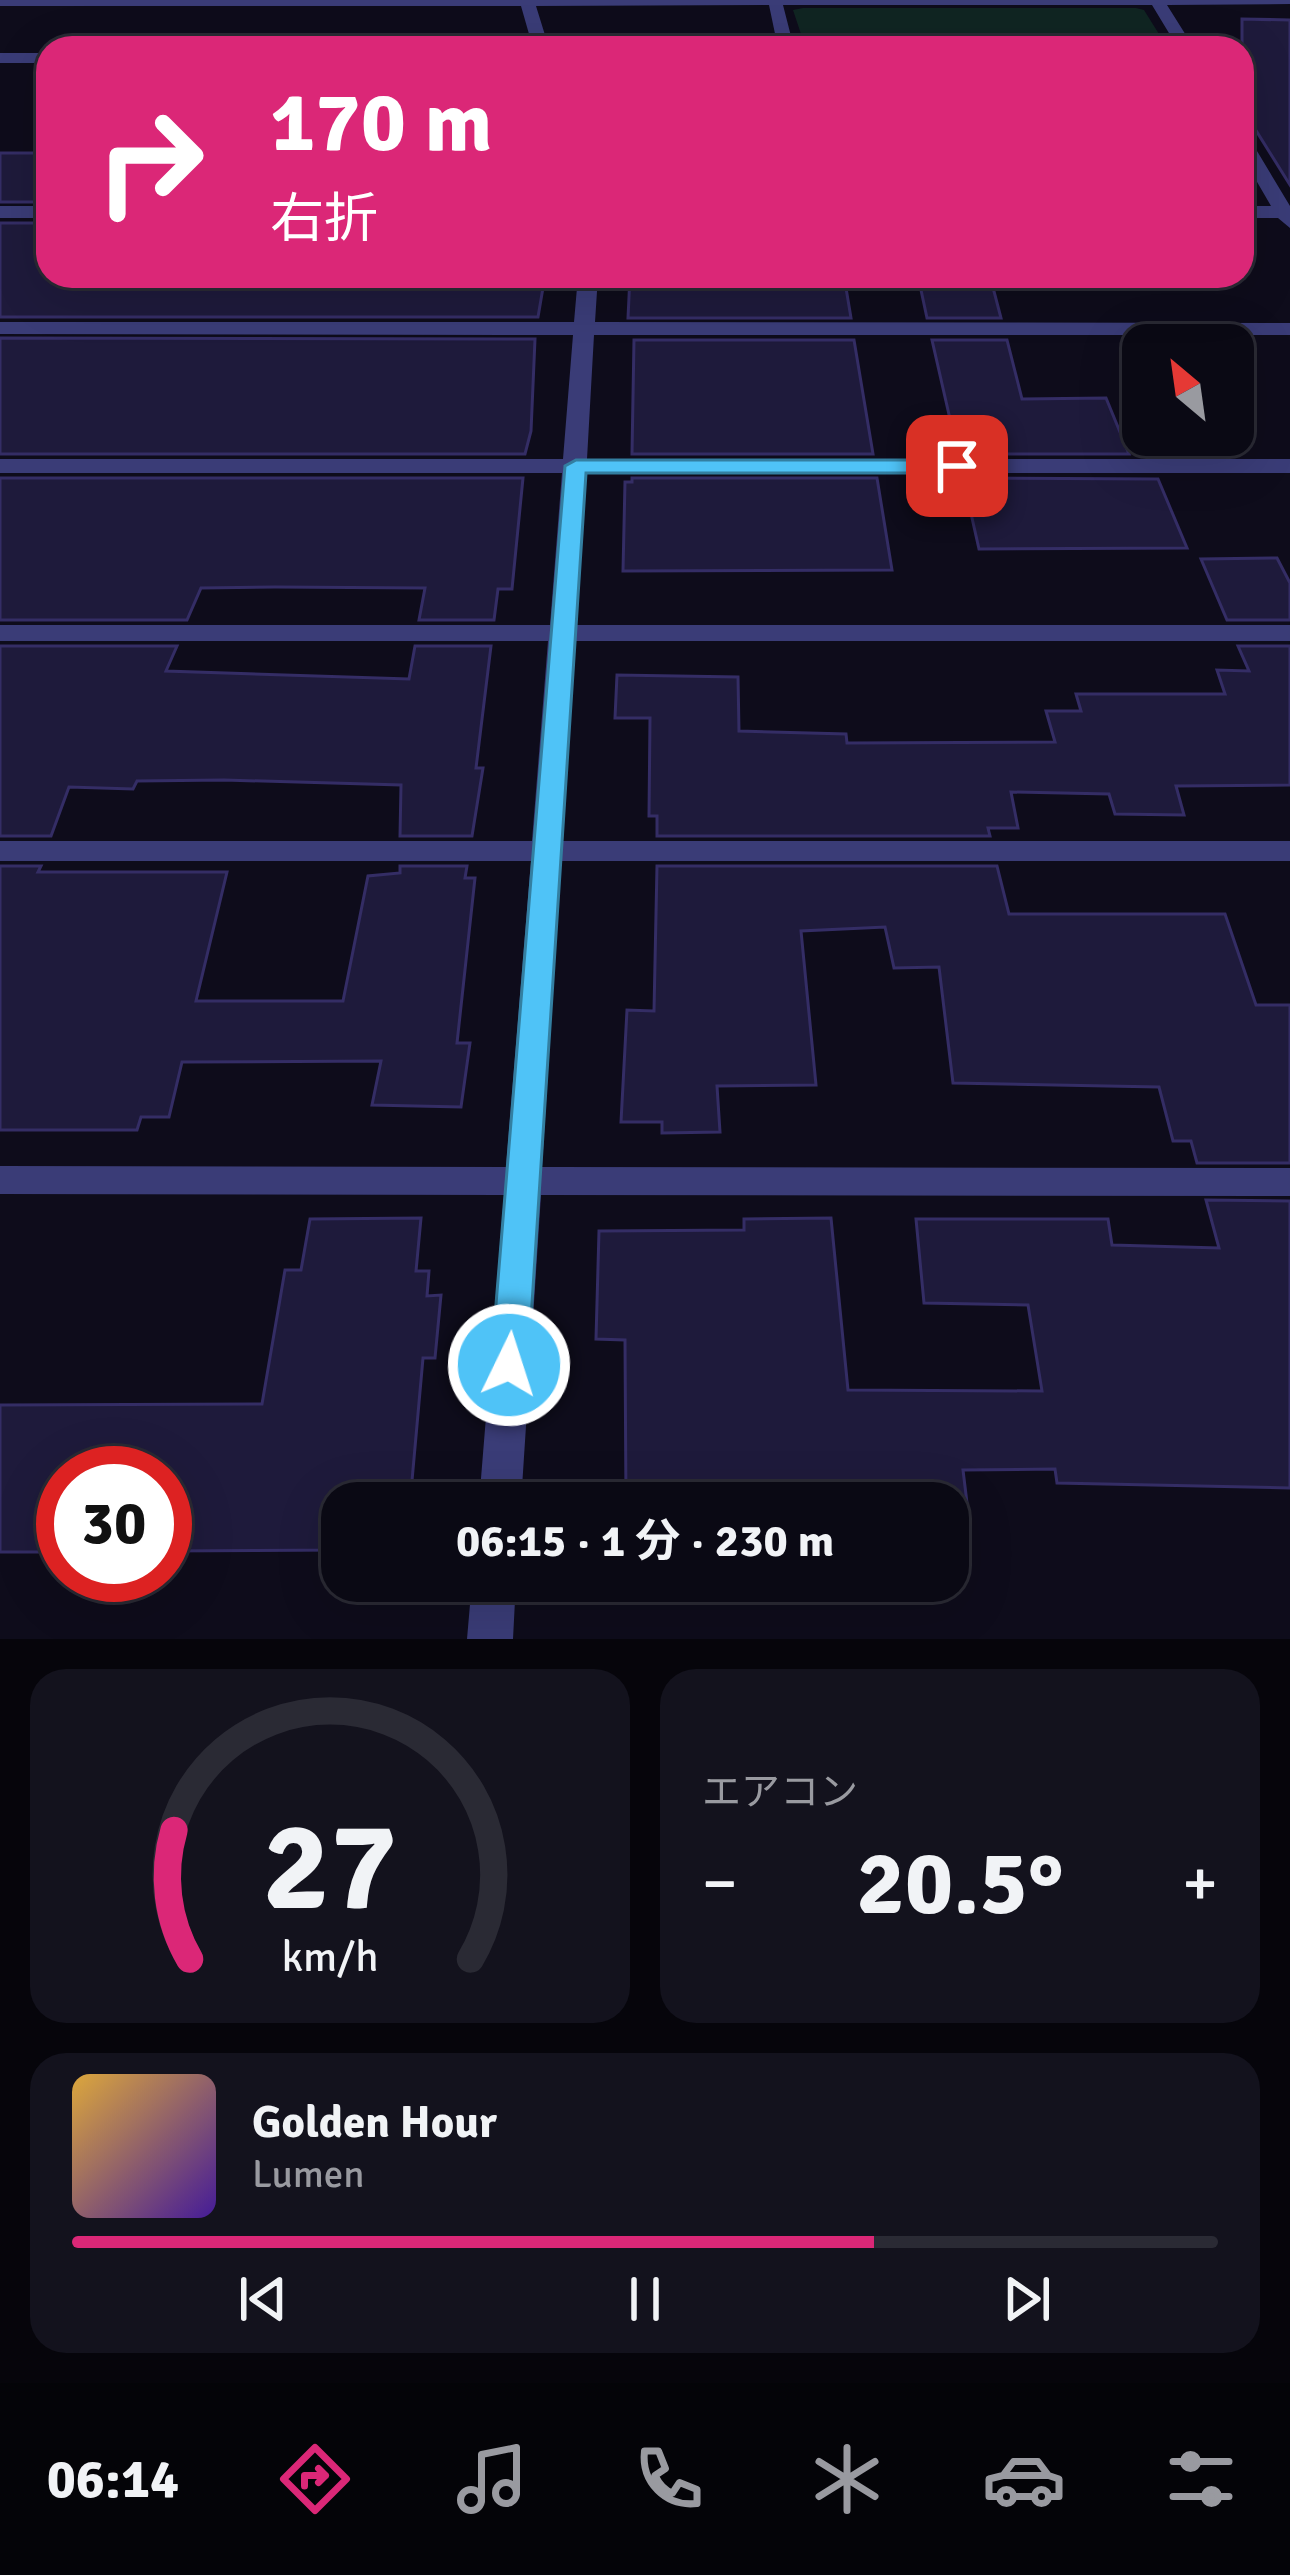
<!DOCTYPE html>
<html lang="ja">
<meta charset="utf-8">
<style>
body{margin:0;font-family:Signika,"Noto Sans JP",sans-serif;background:#13121d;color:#f1f3f6;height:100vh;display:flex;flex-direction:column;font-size:45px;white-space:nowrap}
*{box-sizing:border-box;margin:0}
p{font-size:39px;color:#999aa0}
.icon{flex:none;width:66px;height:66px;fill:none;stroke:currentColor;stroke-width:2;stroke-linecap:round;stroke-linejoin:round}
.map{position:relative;height:1639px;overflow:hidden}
.details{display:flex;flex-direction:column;gap:30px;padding:30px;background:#06050b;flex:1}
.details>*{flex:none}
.banner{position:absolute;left:36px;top:36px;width:1218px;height:252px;border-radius:36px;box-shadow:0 12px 48px #0002,0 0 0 3px #2a2a34;background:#db2777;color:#fff;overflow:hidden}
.needle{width:78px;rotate:331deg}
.buttons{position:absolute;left:1122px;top:324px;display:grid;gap:24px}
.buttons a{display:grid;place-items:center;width:132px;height:132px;border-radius:24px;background:#0a0914;box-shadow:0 12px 48px #0002,0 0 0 3px #2a2a34;font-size:60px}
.speed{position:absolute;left:36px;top:1446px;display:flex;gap:24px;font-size:60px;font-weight:700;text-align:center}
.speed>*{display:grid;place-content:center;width:156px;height:156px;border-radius:50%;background:#0a0914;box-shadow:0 12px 48px #0002,0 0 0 3px #2a2a34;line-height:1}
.speed .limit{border:18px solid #d22;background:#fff;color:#111}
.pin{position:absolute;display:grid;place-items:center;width:102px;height:102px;color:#fff;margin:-51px;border-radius:24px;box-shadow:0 6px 18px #0006}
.me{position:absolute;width:132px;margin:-66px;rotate:4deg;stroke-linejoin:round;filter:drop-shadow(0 0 9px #0008)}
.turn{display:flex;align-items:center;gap:42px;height:252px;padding:0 36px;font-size:54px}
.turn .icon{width:156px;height:156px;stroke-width:2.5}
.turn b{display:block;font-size:84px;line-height:102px}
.big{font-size:90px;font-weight:700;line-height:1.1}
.details .widget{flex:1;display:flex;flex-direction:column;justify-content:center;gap:18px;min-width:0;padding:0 42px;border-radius:36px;background:#13121d}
.details .dial{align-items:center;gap:0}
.dial svg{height:312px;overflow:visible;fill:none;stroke:#2a2a34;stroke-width:7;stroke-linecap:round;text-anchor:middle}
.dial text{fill:#f1f3f6;stroke:none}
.song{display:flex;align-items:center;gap:36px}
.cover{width:144px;height:144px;border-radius:18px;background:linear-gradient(135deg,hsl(40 70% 55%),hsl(260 70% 35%))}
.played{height:12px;border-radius:6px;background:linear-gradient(90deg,#db2777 70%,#2a2a34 70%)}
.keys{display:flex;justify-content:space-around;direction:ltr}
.heat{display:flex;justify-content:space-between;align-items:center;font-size:66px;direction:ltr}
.details .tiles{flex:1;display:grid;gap:30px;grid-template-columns:1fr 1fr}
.widget:last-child{grid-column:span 2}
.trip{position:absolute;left:321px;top:1482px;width:648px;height:120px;border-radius:36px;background:#0a0914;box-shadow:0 12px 48px #0002,0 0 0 3px #2a2a34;font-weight:700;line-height:120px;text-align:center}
.menu{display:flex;height:192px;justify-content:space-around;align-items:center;background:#040408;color:#999aa0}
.menu .icon{width:84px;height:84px}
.menu .selected{color:#db2777}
.menu b{font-size:54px;color:#f1f3f6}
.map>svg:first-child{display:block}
.green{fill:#102522}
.building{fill:#1e1a3b;stroke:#342d65;stroke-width:3}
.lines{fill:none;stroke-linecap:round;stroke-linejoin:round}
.minor{fill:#3a3c77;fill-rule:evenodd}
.route{fill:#4fc3f7;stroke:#337fa1;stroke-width:3}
</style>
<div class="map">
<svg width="1290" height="1639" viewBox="0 0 1290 1639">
<rect width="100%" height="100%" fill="#0e0c1b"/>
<path class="green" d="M803 8H1136L1144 10 1167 47 811 48 805 46 793 10Z"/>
<path class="building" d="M1242 19 1290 20V185L1242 108Z
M0 153H48V202H0Z
M0 223H48V276H545L538 317H0Z
M630 276H844L851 318H628Z
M918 276H990L1001 318H927Z
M0 338 535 339 531 431 525 454H0Z
M634 340H854L873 454H632Z
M932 340H1007L1022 399 1106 398 1129 454H958Z
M0 478H523L512 589H498L494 620H419L425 588 275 587 201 588 187 620H0Z
M632 478H877L892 570 623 571 625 482H632Z
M963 478 1158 479 1187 548 979 549Z
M1277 558 1290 583V620H1227L1201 559Z
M0 646H177L166 671 409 679 415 646H491L476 768H483L472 836H400L401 785 224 780 137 781 133 789 69 787 51 836H0Z
M1238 646H1290V785L1176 786 1184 815 1115 814 1109 794 1011 792 1018 828H988L990 836H657V816H649L650 718H615L617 675 738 677 739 731 846 734 847 743 1055 742 1046 711H1081L1076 694H1225L1217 670 1249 671Z
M0 866H41L38 872H227L196 1001H343L368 876 400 873V866H467L465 878H475L457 1043H470L461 1107 372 1105 381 1061 182 1062 169 1117H141L137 1130H0Z
M657 866H997L1009 914H1225L1256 1005H1290V1163H1197L1191 1141H1173L1159 1087 953 1083 939 967 894 968 885 927 801 931 816 1085 717 1086 720 1132 662 1133V1122H621L627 1010 654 1011Z
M1206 1200 1290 1201V1488L1057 1483 1055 1469 963 1470 967 1503 750 1498V1503H626L625 1340 596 1339 599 1231 744 1230V1219L831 1218 848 1390 1042 1391 1028 1305 924 1303 916 1219H1108L1112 1245 1219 1248Z
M421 1218 416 1271H429L427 1296 441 1295 435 1358H423L410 1503H342V1550L165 1551V1473H63V1552H0V1405L262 1404 285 1270H301L310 1219Z"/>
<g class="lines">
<path class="minor" d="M0 0H1290V4L1167 5 1194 48H1178L1152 5H783L794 48H778L769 5 536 6 549 48H533L521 6H0Z
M0 53H48V63H0Z
M1242 136 1251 141 1290 206V228L1278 218H1242V206H1271L1242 156Z
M0 206H48V218H0Z
M578 276H598L595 322 1290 323V335H594L587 459H1290V473H586L576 625H1290V641H575L563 841H1290V861H561L542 1167 1290 1168V1196L541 1195 521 1503H479L504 1195 0 1194V1166L506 1167 531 861H0V841H532L548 641H0V625H550L562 473H0V459H563L573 335 0 334V322H574Z
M472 1581H516L513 1639H467Z"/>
</g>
<path class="route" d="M576 460H957L967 466 957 473H586L528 1365 522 1376 509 1380 497 1376 491 1365 565 466Z"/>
</svg>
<div class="buttons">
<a><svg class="needle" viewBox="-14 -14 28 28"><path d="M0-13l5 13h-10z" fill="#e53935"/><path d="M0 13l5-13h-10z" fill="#999aa0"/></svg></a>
</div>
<div class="speed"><div class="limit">30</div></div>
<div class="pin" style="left:957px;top:466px;background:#d93025"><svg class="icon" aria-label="arrive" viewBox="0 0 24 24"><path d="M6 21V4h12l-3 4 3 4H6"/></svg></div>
<svg class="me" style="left:509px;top:1365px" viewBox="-20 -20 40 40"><circle r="17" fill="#4fc3f7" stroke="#fff" stroke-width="3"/><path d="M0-11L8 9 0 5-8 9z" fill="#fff"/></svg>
<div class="trip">06:15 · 1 分 · 230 m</div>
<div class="banner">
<div class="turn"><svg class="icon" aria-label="right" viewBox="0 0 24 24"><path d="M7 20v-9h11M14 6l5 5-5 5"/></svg><div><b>170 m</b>右折</div></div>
</div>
</div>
<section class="details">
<div class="tiles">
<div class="widget dial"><svg viewBox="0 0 100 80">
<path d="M14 69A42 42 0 1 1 86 69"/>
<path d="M14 69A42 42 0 0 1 10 36" stroke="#db2777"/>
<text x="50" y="56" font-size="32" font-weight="700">27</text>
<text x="50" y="72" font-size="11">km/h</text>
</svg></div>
<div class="widget"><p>エアコン</p>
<div class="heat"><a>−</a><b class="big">20.5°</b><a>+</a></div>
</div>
<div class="widget">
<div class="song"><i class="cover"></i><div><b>Golden Hour</b><p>Lumen</p></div></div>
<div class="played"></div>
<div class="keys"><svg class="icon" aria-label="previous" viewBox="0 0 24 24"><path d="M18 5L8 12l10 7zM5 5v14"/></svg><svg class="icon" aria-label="pause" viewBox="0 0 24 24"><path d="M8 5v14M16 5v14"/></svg><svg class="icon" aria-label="next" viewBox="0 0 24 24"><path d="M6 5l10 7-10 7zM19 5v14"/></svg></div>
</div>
</div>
</section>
<nav class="menu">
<b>06:14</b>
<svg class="icon selected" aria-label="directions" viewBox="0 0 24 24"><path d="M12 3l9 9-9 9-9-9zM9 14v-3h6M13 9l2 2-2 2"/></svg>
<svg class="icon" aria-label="music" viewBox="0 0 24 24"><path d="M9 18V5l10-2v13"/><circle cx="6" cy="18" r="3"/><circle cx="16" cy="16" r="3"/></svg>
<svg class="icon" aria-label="phone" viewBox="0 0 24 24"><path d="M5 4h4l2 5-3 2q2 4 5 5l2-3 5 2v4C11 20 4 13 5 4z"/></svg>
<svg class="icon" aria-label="climate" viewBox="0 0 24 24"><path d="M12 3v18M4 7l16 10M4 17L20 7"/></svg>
<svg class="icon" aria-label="car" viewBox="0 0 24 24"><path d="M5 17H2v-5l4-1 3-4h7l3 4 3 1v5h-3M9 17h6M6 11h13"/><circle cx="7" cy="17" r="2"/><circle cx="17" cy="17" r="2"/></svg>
<svg class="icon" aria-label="filters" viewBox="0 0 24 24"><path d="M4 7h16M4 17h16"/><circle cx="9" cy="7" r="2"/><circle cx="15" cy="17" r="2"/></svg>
</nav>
